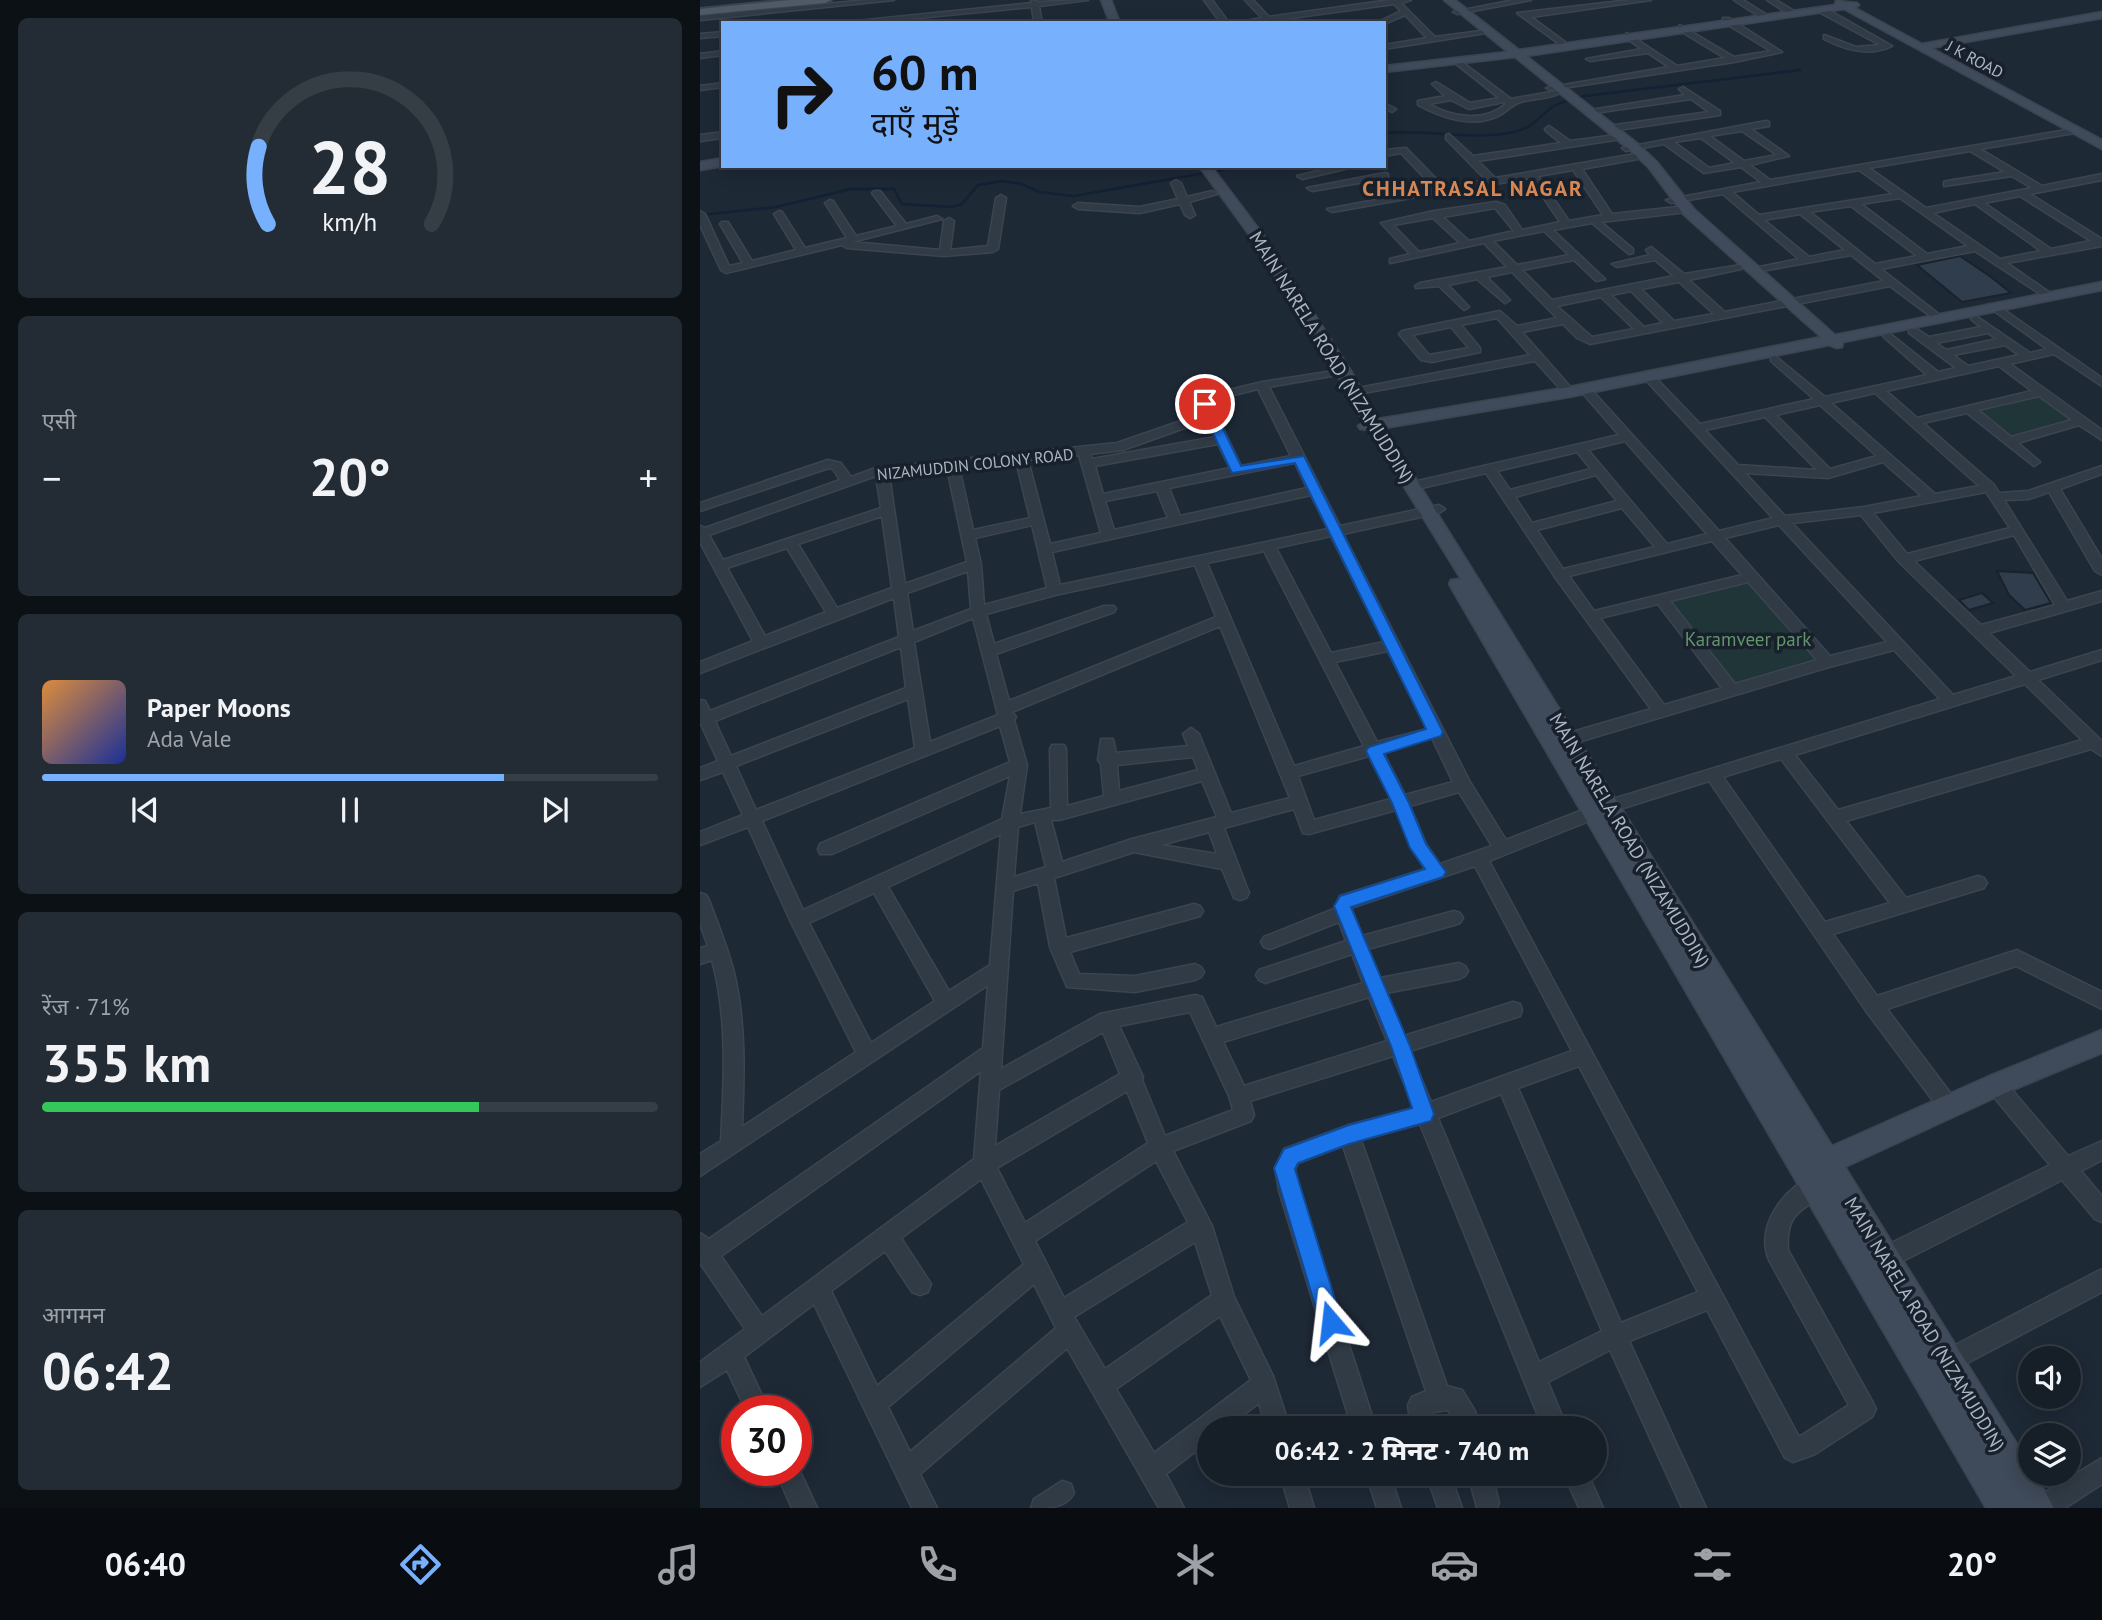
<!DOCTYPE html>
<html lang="hi">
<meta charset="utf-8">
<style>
body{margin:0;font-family:"PT Sans","Noto Sans Devanagari",sans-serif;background:#232c34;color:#f1f3f6;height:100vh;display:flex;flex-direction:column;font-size:26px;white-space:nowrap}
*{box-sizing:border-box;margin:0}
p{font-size:23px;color:#9ea2a8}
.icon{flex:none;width:38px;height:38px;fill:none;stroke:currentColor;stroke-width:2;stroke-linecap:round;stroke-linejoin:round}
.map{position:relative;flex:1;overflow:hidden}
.panel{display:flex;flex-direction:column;gap:18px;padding:18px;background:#0c1116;width:700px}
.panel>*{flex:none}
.banner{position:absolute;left:21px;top:21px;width:665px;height:147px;border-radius:0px;box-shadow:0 4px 18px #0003,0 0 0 2px #353d45;background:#77b0fc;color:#111;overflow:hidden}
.fabs{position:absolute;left:1318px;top:1346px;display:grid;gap:14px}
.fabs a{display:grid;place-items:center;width:63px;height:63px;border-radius:50%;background:#161f28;box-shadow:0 4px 18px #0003,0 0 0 2px #353d45;font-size:35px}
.speed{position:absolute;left:21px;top:1395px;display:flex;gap:14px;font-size:35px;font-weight:700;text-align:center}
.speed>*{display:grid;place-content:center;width:91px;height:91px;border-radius:50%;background:#161f28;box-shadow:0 4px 18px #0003,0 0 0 2px #353d45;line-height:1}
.speed .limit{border:10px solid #d22;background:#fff;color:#111}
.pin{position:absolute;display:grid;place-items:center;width:60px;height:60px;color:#fff;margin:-30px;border:4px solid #fff;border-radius:50%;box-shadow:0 2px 7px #0007}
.me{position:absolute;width:77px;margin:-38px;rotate:343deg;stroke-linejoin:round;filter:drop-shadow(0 0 5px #0008)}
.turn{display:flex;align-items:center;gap:24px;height:147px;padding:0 35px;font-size:32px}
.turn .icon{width:91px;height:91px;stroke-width:2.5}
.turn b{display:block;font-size:49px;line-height:60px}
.big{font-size:52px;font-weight:800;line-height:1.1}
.panel .widget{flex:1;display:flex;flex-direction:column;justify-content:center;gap:10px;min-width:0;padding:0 24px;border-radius:10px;background:#232c34}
.panel .dial{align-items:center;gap:0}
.dial svg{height:182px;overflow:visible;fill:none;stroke:#353d45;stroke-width:7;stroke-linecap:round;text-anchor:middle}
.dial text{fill:#f1f3f6;stroke:none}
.song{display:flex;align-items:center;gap:21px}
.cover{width:84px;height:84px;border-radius:10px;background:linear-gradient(135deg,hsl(30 70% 55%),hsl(230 70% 35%))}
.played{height:7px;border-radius:4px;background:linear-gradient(90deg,#77b0fc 75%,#353d45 75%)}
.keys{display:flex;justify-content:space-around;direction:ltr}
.heat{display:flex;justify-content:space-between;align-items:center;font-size:38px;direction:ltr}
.charge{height:10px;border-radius:5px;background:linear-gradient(90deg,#34c759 71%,#353d45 0)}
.trip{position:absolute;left:497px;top:1416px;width:410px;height:70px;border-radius:35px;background:#161f28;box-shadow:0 4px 18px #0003,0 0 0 2px #353d45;font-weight:800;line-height:70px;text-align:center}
.tabs{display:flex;height:112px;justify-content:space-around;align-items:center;background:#090c10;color:#9ea2a8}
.tabs .icon{width:49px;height:49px}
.tabs .on{color:#77b0fc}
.tabs b{font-size:32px;color:#f1f3f6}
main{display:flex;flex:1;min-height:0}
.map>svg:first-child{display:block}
.green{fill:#203537}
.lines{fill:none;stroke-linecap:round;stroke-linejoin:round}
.stream{stroke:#122133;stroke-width:2.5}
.building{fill:#2f3d4d;stroke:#19222d;stroke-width:2}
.street-casing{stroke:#3b4450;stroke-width:3}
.secondary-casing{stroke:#3b4450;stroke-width:3}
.primary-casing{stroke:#3b4450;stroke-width:4}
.street{fill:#313b46;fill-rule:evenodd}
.secondary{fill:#3f4a5a;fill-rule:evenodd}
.primary{fill:#4f5a67;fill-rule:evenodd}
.route{fill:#1a73e8;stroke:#114b97;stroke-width:2}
.labels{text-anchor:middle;stroke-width:7;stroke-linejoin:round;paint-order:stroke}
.far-street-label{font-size:16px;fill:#abb5c4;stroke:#17202b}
.street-label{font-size:19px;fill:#abb5c4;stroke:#17202b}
.park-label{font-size:19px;fill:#62956c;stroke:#17202b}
.far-district-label{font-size:21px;font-weight:bold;letter-spacing:2px;fill:#d78753;stroke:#17202b}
</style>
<main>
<section class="panel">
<div class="widget dial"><svg viewBox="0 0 100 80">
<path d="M14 69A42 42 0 1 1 86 69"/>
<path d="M14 69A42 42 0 0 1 10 35" stroke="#77b0fc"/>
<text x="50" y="56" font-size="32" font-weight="700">28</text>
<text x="50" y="72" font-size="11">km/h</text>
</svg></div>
<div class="widget"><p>एसी</p>
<div class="heat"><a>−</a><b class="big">20°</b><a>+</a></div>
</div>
<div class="widget">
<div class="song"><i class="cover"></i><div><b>Paper Moons</b><p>Ada Vale</p></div></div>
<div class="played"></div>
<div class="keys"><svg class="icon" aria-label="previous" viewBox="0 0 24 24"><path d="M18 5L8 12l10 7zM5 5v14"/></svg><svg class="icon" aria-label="pause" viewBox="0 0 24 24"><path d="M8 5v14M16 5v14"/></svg><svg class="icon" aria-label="next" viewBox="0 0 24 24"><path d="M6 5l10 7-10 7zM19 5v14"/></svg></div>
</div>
<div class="widget"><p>रेंज · 71%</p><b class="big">355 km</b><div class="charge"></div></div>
<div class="widget"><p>आगमन</p><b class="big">06:42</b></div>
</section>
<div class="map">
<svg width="1402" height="1508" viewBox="0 0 1402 1508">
<rect width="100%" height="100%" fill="#1e2936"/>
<path class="green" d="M1341 395 1375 420 1310 438 1275 411Z
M1049 580 1121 660 1035 686 968 601Z"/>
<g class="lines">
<path class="stream" d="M684 133C727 129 772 141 814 132 836 127 837 117 854 106 863 101 874 99 885 96L1100 70
M0 215 76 207 151 189H194L202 204 251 207 262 204 278 185 302 181 322 184 339 192 374 196 545 166"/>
</g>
<path class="building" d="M1260 256 1291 277 1311 293 1262 302 1217 265Z
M1297 571 1333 573 1351 603 1325 610 1309 595Z
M1282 593 1293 603 1269 610 1259 600Z"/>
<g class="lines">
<g class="street-casing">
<path id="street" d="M167 0H194L0 20V16Z
M331 0 339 2 388 0 339 6 342 23H334L332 7 167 23H137L332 3Z
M504 0H512L529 23H521Z
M545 0H553L569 17 690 0H711L701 3 735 37 788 30 792 32 684 49V45L727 38 705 15 684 24 676 23 701 11 694 4 556 23H534L562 18Z
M814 0H831L757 14 753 12Z
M930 0H951L831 17 865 42 862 46 817 13Z
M1034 0H1043L1067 15 1060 17Z
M1067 0H1076L1094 11 1087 13Z
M1119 8H1125L1192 46C1170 57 1145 50 1124 39V35L1156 47 1180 45 1119 12Z
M1023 18H1029L1082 52 1034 62 850 90 846 88 969 67 948 53 890 61 886 59 942 49 924 37 927 33 977 66 1025 58 977 29 980 25 1034 57 1071 51 1023 22Z
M23 32V36L0 38V34Z
M23 51V55L0 58V54Z
M758 59 811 99 856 91 860 93C848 100 831 98 818 103 812 105 804 114 796 117 771 128 740 117 718 105V101L745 96 732 84 736 82 770 103 799 98 755 63ZM751 100 769 109 804 102 806 104C784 123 752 117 729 104Z
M23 83V87L0 90V86Z
M983 87 1020 111V115L911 131 907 128 908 126 1009 112 991 99 888 114 884 111 985 95 979 89Z
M684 103 696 109 692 112 684 108Z
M1066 121 1069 122V126L1051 129 1089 156 1050 165 1070 180 1378 128 1379 130 1375 133 1280 149 1342 186 1402 174V180L1330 194 1402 239V246L1307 263 1353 295 1354 297 1349 300 1275 251 1181 269 1241 316 1242 318 1237 321 1190 286 890 344 877 338 863 324 822 332 873 390 875 392 869 395 865 394 835 361 653 395 647 392 653 389 830 355 797 318 761 325 780 348V352L732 362 721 360 699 334 702 331 800 311 817 326 857 318 812 272 787 277 810 300 805 303 777 279 748 285 769 307 764 310 739 286 716 288 715 286 720 283 807 267 784 243 690 263V259L710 254 681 223 734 211 796 202 805 205 822 230 860 222 830 178 748 192 751 195 746 198 739 193 632 212 627 209 735 189 701 153 684 156V150L706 148 744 187 786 180 746 139V135L749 134 773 156 861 143 846 131 845 129 849 126 870 141 924 134V138L921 139 778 161 795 178 935 154 940 157 938 159 882 169 912 214 987 206 992 209 987 212 901 222 933 249V253L929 254 892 223 853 230 905 279 896 281 874 260 822 270 852 300 974 276 955 260 917 267 912 264 950 255 946 250 951 247 984 274 1041 265V269L989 280 1025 312 1184 281 1151 255 1050 273V269L1099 259 1023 194 971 203 966 200 1061 182 1041 167 1004 173 964 144 926 151 922 148ZM1042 131 1077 155 1044 161 1010 136ZM1001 138 1035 163 1009 168 974 142ZM1270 151 1305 172 1247 181 1244 182V186L1312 176 1332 188 1226 208 1169 168ZM873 170 903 215 869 221 838 176ZM1159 170 1193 194 1059 215 1032 192ZM1320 196 1391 241 1351 249 1284 203ZM1200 198 1268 246 1227 254 1161 204ZM1275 204 1341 251 1300 259 1233 213ZM1151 206 1217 256 1175 264 1110 212ZM795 208 814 231 769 241 743 217ZM1100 214 1145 250 1109 257 1064 220ZM733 218 760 243 719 252 693 225ZM844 231 869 255 817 265 793 241ZM979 282 1014 314 974 321 941 289ZM931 291 963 323 944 327 911 295ZM901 297 934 329 892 337 857 306ZM751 327 769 348 729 355 712 335Z
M23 132V138L0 141V135Z
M638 166H658L602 179 597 176Z
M685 173 688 174V178L612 191 607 188Z
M476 180 481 183 487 197 512 191 517 194 489 202 495 215 490 218 485 215 480 204 440 213 378 209 373 206 378 203 440 207 478 199 471 183Z
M174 191H180L206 224 237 216 242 219 152 242 240 250 244 221 249 218 254 221 250 250 288 246 296 198 301 195 306 198 298 249 293 252 244 256 147 248 142 245 26 273 21 270 0 225V211L5 214 29 266 43 263 20 224 22 222H28L52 261 96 250 74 214 79 211 82 212 105 248 147 238 125 203 130 200 133 201 156 236 197 226 172 193Z
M1297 305 1402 378V386L1354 354 1310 364 1402 430V440L1379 425 1318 443 1340 462 1334 466 1267 413 1223 423 1294 485 1299 493 1328 491 1402 466V474L1360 489 1402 559V575L1395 571 1349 492 1329 499 1304 500 1367 601 1402 591V601L1289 633 1330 672 1402 650V660L1338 680 1402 741V756L1391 749 1146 821 1206 898 1278 876 1284 878 1287 883 1284 888 1133 934 1177 996 1317 950 1402 992V1009L1316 966 1187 1009 1257 1102 1260 1108 1257 1114 1250 1117 1243 1114 1166 1011 1009 781 914 811 789 861 1099 1437 1149 1405 1069 1260C1055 1225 1084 1188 1115 1175L1122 1178 1125 1185C1113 1214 1085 1202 1088 1250L1172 1401 1176 1409 1172 1417 1115 1454 1093 1462 1085 1458 1007 1310 929 1341 1006 1508H982L910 1350 848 1382 867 1428H843L720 1124 661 1140 747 1386 762 1390 775 1411 781 1428H757L748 1410 733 1412 735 1428H711L708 1405 712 1397 726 1391 643 1146 598 1163 595 1169 599 1191 676 1428H652L579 1191 575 1168 584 1149 649 1125 714 1108 693 1056 550 1101 554 1115 551 1121 473 1151 512 1226 534 1297 573 1376 590 1428H566L559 1403 526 1428H509V1441L466 1474 484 1508H459L367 1348 220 1474 237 1508H212L114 1304 44 1357 69 1410H46L27 1370 0 1387V1362L45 1329 0 1263V1233L9 1239 283 1048 288 985 0 1176V1154L21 1141C24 1080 28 1019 12 960L0 964V948L8 946 0 924V893L6 895 9 900C18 925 29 950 35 977 46 1026 44 1077 42 1127L156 1052 90 920 48 827 0 845V832L43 815 23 772 0 780V768L18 761 0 722V700L5 701 10 711 199 637 194 598 0 673V662L53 641 0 542V526L5 528 140 480 133 469 129 468 0 511V503L128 460 141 463 151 477 176 468 417 443 504 413 499 404 505 396 562 382 647 369V373L643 374 569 387 640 526 739 505 745 509 739 513 643 534 770 782 806 840 903 802 1240 699 1194 650 1129 667 868 745 862 743 860 739 862 735 951 709 855 577 786 473 713 490 707 486 709 483 919 435 879 389 885 386 889 387 1019 531 1073 518 944 378V374H952L1000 424 1114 399 1071 361V357L1075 356 1125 397 1227 375 1185 338 1183 336 1189 333 1238 372 1256 368 1209 333V329H1217L1229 337 1281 327 1271 319 1276 316 1330 353 1347 349 1293 310 1292 308ZM1288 333 1297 339 1246 350 1236 343ZM1305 345 1319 355 1268 366 1253 355ZM1299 366 1332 391 1217 418 1186 391ZM558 389 591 456 541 466 511 404 513 400ZM1175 393 1279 486 1235 494 1131 403ZM1339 396 1372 420 1311 437 1278 410ZM1120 405 1177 456 1130 469 1076 415ZM1065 417 1117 470 1038 465 1005 430ZM507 420 515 437 392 459 390 454 423 450ZM925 441 1007 534 967 544 888 450ZM518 444 530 468 403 494 395 466ZM877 452 891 469 810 490 797 471ZM379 455 401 533 350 544 328 460ZM316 461 330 518 273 530 259 467ZM1183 462 1222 496 1164 507 1085 516 1045 473 1128 478ZM595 463 607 488 480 516 469 488ZM247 468 267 562 205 584 189 474ZM896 475 917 501 832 523 815 497ZM176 476 181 508 23 560 9 535ZM457 491 468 518 414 530 405 501ZM1286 492 1310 528 1207 554 1173 513ZM611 495 628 529 360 585 352 552ZM922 508 955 547 863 569 837 530ZM1161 515 1199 562 1316 676 1253 695 1092 523ZM182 516 192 588 137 608 98 544ZM332 525 347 588 284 605 281 564 275 538ZM1079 525 1187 642 1130 656 1025 538ZM1314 535 1355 605 1281 625 1214 561ZM631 536 684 642 631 653 576 548ZM1012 541 1042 575 894 611 869 576ZM87 548 126 612 65 636 27 568ZM564 551 664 746 594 766 507 563ZM495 565 516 617 309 701 296 654 414 612 416 609 414 606H404L294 644 286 614 355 595ZM268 571 271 609 213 631 207 593ZM1048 582 1117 660 1035 684 970 601ZM958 604 1022 688 964 705 900 618ZM273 618 298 715 230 742 214 642ZM520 626 590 798 531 813 499 734 491 728 483 734 488 746 416 753 413 739H401L398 760 401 764 404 796 367 806 366 749 364 745H352L350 749 351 808 320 814 327 765 314 720 316 717 312 712ZM201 647 206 688 31 756 15 721ZM688 651 727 729 677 742 635 662ZM1325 684 1382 740 1138 810 1095 755ZM208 699 215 748 56 810 36 766ZM300 726 310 762 120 844 118 849 120 854H132L310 776 302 819 103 910 62 821ZM732 738 753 782 705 795 683 752ZM669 756 691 799 614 820 598 776ZM493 757 498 770 419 791 417 765ZM1081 759 1190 903 1125 922 1023 777ZM502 781 517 817 432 839 362 862 351 820H359ZM759 792 792 846 740 864 726 844 710 806ZM594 809 603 833 609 834 696 810 711 847 725 869 640 896 634 909 564 937 561 942 564 947 570 949 639 922 646 941 559 970 556 975 559 980 565 983 652 954 663 983 516 1027 502 997 495 995 400 1014 301 1069 313 891 338 883 350 947 367 987 435 992 495 980 501 977 504 972 501 967 495 964 435 976 379 974 370 952 500 916 503 911 500 906 494 904 366 938 354 878 434 852 522 869 534 898 540 900 546 898 549 893 524 828ZM335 822 346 867 314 877 318 827ZM509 832 517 854 461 845ZM301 834 290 965 249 991 188 887ZM775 866 872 1051 731 1102 710 1051 820 1016 822 1010 820 1004 813 1002 704 1036 686 993 759 979 765 976 768 971 765 966 759 963 680 978 668 949 754 925 760 923 763 918 760 913 754 911 662 936 651 908ZM174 893 235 1001 171 1043 109 923ZM669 997 687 1041 544 1086 523 1042ZM490 1012 529 1096 533 1110 465 1136 442 1080 443 1077 419 1026ZM403 1032 420 1074 295 1146 299 1090ZM879 1066 998 1292 921 1323 818 1088ZM281 1071 274 1159 62 1316 21 1256ZM427 1091 448 1143 325 1223 297 1168ZM801 1094 902 1331 839 1362 738 1118ZM456 1161 488 1222 364 1298 335 1241ZM281 1179 324 1264 177 1386 131 1291 185 1251 212 1292 220 1295 228 1292 231 1284 201 1238ZM495 1242 512 1295 405 1369 374 1317ZM334 1284 356 1328 210 1452 188 1407ZM520 1316 551 1380 454 1453 416 1389Z
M1296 1076 1303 1079 1368 1156 1402 1141V1160L1381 1171 1402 1196V1222L1395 1219 1362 1180 1193 1266 1185 1269 1177 1266 1174 1258 1177 1250 1350 1165 1289 1091 1286 1085 1289 1079Z
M1402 1269V1292L1256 1369 1248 1372 1240 1369 1237 1361 1240 1353Z
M1402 1458V1484L1365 1508H1331L1334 1499Z
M96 1463 117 1508H92L75 1470H96Z
M580 1474H604L614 1508H590Z
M666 1474H690L701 1508H677Z
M726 1474H750L762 1508H738Z
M768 1474H792L799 1503 797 1508H777Z
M864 1474H888L903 1508H879Z
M362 1481 371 1484 374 1493C366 1508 349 1508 331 1508L334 1499Z"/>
</g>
<g class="secondary-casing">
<path id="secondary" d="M401 0H411L420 23H410Z
M744 0H755L819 50 1135 5 1136 1 1157 3 1159 5 1155 8 1222 44 1402 12V18L1231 48 1402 140V149L1144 9 826 56 938 144 957 162 994 209 1135 335 1402 282V290L1143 342 1142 347 1137 348 1129 345 869 397 684 428 1132 1146 1287 1077 1402 1030V1053L1305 1093 1145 1167 1330 1465V1474H1335L1354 1508H1286L749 584 751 580 761 579 669 430 660 429 658 426 664 422 635 371 551 237 499 166H511L564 236 651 371 678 419 869 387 1121 337 984 215 949 168 930 150 815 57 684 72V66L808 52Z
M23 158V166L0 170V162Z"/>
</g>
<g class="primary-casing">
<path id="primary" d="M90 0H131L125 3 0 15V9Z"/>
</g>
<use href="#street" class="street"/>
<use href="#secondary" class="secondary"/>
<use href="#primary" class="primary"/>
</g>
<path class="route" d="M501 401 511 404 541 466 604 456 743 732 741 736 684 754 709 803 726 844 746 872 743 877 651 907 710 1046 734 1114 731 1121 649 1144 598 1163 595 1169 642 1322 639 1330 631 1334 623 1330 620 1322 574 1168 584 1149 649 1125 712 1108 691 1046 634 906 640 896 725 869 710 848 692 803 666 751 669 747 726 729 595 463 532 473 499 404Z"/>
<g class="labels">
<g class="far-street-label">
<text transform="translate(1275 59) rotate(28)" y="6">J K ROAD</text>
<text transform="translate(275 464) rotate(-6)" y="6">NIZAMUDDIN COLONY ROAD</text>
</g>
<g class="street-label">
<text transform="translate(632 357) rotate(58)" y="7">MAIN NARELA ROAD (NIZAMUDDIN)</text>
<text transform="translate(930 840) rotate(59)" y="7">MAIN NARELA ROAD (NIZAMUDDIN)</text>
<text transform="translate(1225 1324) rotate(59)" y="7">MAIN NARELA ROAD (NIZAMUDDIN)</text>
</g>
<g class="park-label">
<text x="1048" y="646">Karamveer park</text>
</g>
<g class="far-district-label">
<text x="773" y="196">CHHATRASAL NAGAR</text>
</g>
</g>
</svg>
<div class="fabs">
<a><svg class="icon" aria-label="sound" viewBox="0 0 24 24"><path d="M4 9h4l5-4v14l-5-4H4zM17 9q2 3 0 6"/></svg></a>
<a><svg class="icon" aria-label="layers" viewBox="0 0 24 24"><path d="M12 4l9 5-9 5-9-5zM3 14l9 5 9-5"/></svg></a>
</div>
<div class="speed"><div class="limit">30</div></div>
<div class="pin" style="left:505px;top:404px;background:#d93025"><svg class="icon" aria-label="arrive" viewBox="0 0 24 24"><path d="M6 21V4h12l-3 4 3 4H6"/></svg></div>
<svg class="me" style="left:631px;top:1322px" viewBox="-20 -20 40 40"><path d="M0-17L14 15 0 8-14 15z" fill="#1a73e8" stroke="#fff" stroke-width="4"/></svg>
<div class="trip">06:42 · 2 मिनट · 740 m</div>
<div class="banner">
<div class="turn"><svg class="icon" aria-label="right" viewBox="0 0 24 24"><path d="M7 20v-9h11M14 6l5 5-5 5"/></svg><div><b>60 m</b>दाएँ मुड़ें</div></div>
</div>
</div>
</main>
<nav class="tabs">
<b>06:40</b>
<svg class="icon on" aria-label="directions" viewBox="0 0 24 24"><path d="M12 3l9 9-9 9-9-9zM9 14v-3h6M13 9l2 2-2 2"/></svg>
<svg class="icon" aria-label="music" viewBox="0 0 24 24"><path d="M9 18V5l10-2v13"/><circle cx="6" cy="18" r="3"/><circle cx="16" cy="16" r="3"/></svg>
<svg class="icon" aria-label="phone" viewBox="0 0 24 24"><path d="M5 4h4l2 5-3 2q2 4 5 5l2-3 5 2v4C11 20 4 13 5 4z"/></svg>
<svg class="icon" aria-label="climate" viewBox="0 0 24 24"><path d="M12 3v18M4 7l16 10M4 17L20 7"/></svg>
<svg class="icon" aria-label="car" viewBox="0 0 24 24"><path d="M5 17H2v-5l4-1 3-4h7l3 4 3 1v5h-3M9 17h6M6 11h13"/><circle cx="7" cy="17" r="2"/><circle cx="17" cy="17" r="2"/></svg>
<svg class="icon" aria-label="filters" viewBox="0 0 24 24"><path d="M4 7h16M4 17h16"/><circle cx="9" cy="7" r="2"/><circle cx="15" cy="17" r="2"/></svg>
<b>20°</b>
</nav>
